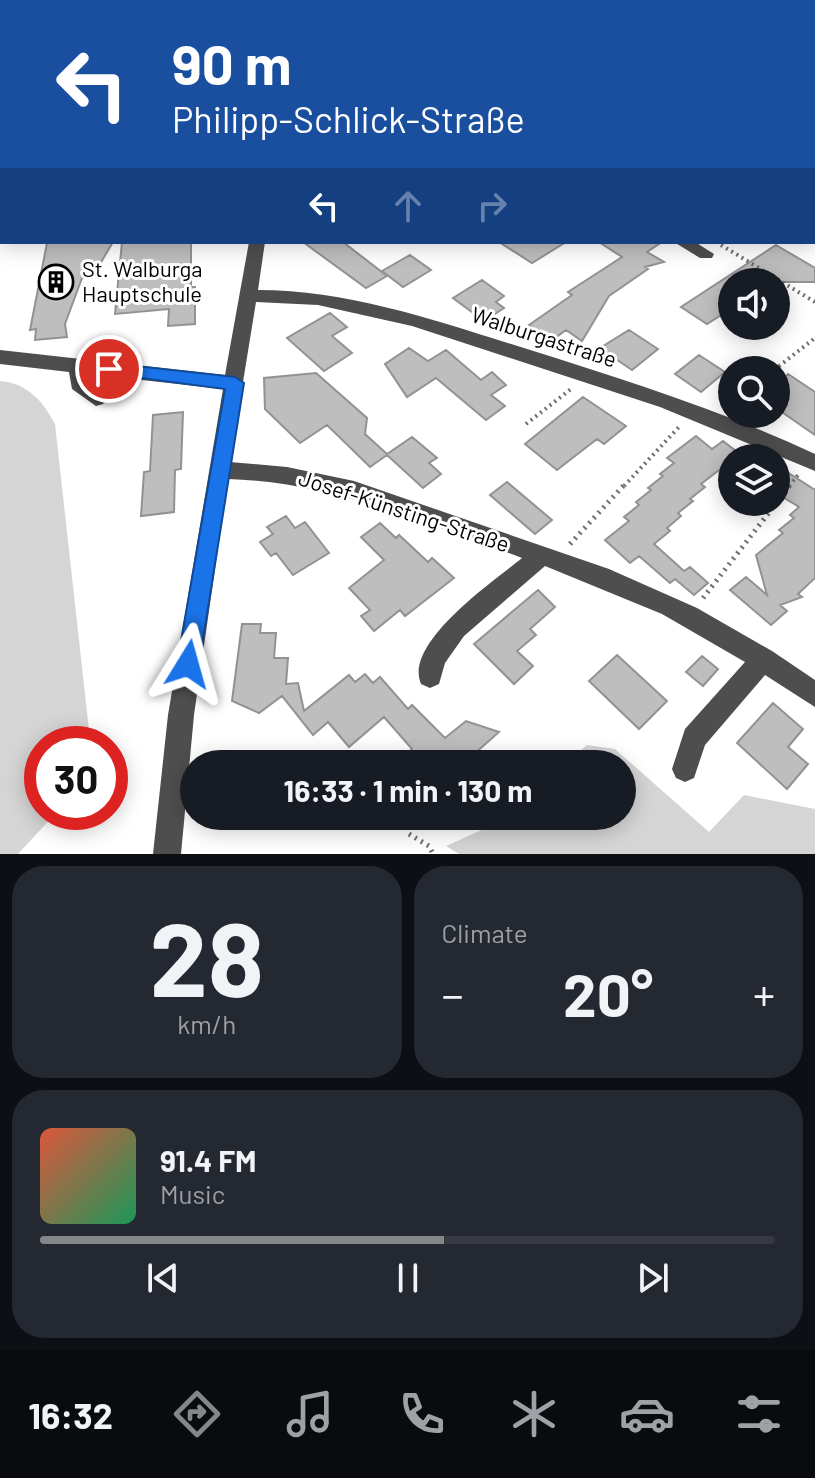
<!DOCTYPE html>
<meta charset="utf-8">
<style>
body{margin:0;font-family:Barlow,sans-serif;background:#242831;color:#f1f3f6;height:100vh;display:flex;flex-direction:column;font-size:30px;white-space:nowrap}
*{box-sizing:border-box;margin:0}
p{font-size:26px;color:#9ea1a6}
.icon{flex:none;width:44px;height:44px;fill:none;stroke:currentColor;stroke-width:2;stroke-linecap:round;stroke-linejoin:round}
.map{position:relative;height:854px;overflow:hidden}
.drawer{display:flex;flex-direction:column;gap:12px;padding:12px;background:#0d0f14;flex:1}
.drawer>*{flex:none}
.guide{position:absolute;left:0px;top:0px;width:816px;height:244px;box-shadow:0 4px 20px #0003;background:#1a4fa0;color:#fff;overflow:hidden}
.controls{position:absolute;left:718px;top:268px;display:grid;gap:16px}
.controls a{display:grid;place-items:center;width:72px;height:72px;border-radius:50%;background:#171b24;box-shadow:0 4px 20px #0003;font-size:40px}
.speed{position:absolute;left:24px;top:726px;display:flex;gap:16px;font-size:40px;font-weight:700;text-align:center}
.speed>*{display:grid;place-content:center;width:104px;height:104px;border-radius:50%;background:#171b24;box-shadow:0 4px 20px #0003;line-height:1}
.speed .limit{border:12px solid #d22;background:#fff;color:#111}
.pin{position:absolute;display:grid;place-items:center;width:68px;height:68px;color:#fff;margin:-34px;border:4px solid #fff;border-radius:50%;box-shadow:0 2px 8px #0007}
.me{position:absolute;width:88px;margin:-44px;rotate:8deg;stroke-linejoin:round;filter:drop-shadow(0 0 6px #0008)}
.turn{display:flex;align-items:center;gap:28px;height:168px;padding:0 40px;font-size:36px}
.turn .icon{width:104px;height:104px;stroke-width:2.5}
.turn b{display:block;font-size:56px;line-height:68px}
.lanes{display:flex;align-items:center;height:76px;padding:0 40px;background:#0003;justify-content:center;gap:40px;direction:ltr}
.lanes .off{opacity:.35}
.big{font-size:60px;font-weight:700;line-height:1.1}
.drawer .widget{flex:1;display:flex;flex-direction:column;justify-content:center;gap:12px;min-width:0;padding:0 28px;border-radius:32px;background:#242831}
.drawer .dial{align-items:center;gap:0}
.dial b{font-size:104px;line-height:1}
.song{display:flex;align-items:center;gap:24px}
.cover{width:96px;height:96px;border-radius:12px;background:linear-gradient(135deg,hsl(10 70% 55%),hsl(150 70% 35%))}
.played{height:8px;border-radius:4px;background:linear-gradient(90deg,#858687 55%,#363941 55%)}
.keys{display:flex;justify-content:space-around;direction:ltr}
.heat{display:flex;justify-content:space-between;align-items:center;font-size:44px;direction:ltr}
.drawer .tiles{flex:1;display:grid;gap:12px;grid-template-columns:1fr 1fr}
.widget:last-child{grid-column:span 2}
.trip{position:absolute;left:180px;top:750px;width:456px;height:80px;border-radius:40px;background:#171b24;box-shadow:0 4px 20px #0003;font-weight:700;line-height:80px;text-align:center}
.menu{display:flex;height:128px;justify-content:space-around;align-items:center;background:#090b0e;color:#9ea1a6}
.menu .icon{width:56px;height:56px}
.menu .current{color:#858687}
.menu b{font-size:36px;color:#f1f3f6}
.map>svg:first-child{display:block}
.green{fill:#d5d5d5}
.building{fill:#bebebe;stroke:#929292;stroke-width:2}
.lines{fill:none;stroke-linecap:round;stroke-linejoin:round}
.path-far2{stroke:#707070;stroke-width:3;stroke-dasharray:1 3;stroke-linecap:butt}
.path-far1{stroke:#707070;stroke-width:4;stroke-dasharray:2 4;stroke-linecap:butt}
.path{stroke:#707070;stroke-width:5;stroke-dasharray:2 5;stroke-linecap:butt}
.minor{fill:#4e4e4e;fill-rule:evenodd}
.route{fill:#1a73e8;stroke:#114b97;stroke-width:2}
.labels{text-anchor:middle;stroke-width:6;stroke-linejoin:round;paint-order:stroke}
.poi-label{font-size:22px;fill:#000;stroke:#fff;text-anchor:start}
.street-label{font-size:22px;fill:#000;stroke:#fff}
</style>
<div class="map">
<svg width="815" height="854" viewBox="0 0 815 854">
<rect width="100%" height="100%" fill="#fff"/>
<path class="green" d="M0 381C27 383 43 401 55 424L90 739 88 744H42V812H57L18 854H0Z
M587 745 615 749 709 832 744 795 815 809V854H459L446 846 513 816H622V764H564Z"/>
<path class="building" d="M113 242 97 269 85 270 65 324 67 337 35 340 36 329 30 330 47 243Z
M122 242H191V287H195V324L168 326 169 309 115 314Z
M303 242H343L387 276 366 288Z
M499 242H566L532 263Z
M599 242H662L647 252 664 262 645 267 648 269 609 296 582 341 566 330 551 341 529 325 572 295 568 292 622 257Z
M776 245 815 268V282H732V308L707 324 681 307Z
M410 255 431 270 403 287 382 271Z
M482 280 504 296 496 302 504 308 484 321 453 298Z
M330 313 347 327 332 336 352 353 324 371 287 338Z
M629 330 658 349 632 370 600 348Z
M409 348 428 361 446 350 481 380 492 372 506 385 491 395 505 406 486 420 436 378 407 397 385 364Z
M699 355 725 372 701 392 675 374Z
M316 373 367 418 365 434 387 454 412 437 437 458 429 463 441 474 423 488 387 455 370 467 327 425 300 443 265 409 264 378Z
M788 374 815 392V435L776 408V384Z
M583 397 626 426 604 444 597 439 557 470 525 444Z
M183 412 181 469 175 470 174 512 141 516 144 472 150 471 153 415Z
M696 436 712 449 723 441 740 454 701 484 705 487 690 499 693 501 678 513 681 516 667 528 670 531 654 544 684 571 690 567 708 583 694 595 675 579 670 583 639 556 630 563 605 540 629 521 624 517 639 505 636 502 651 490 648 488 663 476 660 474 674 463 667 458Z
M776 465 815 490V578L798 594 802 597 780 605 787 611 771 625 730 590 746 577 767 595 756 555 783 533 779 530 794 518 790 515 799 507 776 493Z
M507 482 552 520 535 534 490 495Z
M286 516 295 528 305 522 329 553 293 575 276 553 271 556 260 542 273 534 267 527Z
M380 523 396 538 399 535 428 562 432 558 454 578 405 616 400 610 374 631 361 616 370 610 349 588 384 560 361 537Z
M538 590 555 607 530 629 536 635 517 651 533 666 514 684 474 644Z
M242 624H261L260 633H276L274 658H288L286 684 298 683 304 711 349 675 355 682 365 674 373 683 380 677 408 709 412 705 445 738 466 721 499 732 473 755 481 764H395L412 749 384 717 349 747 328 722 313 735 282 696 259 713 232 701Z
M617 655 667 701 639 729 589 681Z
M702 656 718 669 703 686 686 672Z
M773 703 803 729 788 747 808 764 787 789 737 743Z"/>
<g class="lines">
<path class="path-far2" d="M583 0 588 2"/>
<path class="path-far1" d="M721 245 815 302
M774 370 815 338
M526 424 571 389
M624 486 679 427
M789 486 798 475"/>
<path class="path" d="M570 544 625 484
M703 598 791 484
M409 834 429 846 433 854"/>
<path class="minor" d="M269 0H281V2H269Z
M286 0H308L309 2H287Z
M679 0H696L697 2H680Z
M814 42H815V51H814Z
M249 242H265L258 290C350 290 436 321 524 348 622 379 721 410 815 454V471L660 407 412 326 318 305 256 302 230 462 287 467 354 481 609 569 697 608 772 651 815 680V707L765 675 705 745 694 778 685 782 676 778 672 769 685 729 745 662 662 614 545 566 464 636 445 663 439 684 430 688 421 684C403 643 494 581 522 558 426 523 331 482 228 479L194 715 181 854H153L168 715 223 389 88 374V381L106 399 103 404 96 406 72 389 69 372 0 364V350L225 375Z
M674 242H695L714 254 712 258H700Z"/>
</g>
<path class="route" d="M109 363 235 377 244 383 199 664 196 671 188 674 180 671 177 664 225 389 103 373 100 369 103 365Z"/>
<defs>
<g id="building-ring" transform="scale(1.8)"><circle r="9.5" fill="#fff" stroke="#000" stroke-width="1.5"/><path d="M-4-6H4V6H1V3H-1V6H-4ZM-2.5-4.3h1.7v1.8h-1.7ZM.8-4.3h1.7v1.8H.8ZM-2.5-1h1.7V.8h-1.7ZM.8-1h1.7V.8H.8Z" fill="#000"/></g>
</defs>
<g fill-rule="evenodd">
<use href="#building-ring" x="56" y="282"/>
</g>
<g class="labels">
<g class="poi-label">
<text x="82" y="277">St. Walburga<tspan x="82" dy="25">Hauptschule</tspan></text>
</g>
<g class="street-label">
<text transform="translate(544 337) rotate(18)" y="8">Walburgastraße</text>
<text transform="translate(404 511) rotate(18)" y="8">Josef-Künsting-Straße</text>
</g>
</g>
</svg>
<div class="controls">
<a><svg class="icon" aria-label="sound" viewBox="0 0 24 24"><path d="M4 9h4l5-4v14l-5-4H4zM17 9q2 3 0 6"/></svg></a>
<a><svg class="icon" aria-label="search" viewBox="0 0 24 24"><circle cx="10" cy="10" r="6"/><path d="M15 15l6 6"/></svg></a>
<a><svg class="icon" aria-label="layers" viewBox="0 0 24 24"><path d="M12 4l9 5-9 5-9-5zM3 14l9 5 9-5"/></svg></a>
</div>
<div class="speed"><div class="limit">30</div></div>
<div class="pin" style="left:109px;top:369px;background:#d93025"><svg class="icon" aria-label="arrive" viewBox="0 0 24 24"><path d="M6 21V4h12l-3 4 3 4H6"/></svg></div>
<svg class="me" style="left:188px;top:664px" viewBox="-20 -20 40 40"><path d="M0-17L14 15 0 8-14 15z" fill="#1a73e8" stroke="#fff" stroke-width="4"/></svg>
<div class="trip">16:33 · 1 min · 130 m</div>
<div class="guide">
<div class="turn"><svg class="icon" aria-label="left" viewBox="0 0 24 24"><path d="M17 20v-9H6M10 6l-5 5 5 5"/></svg><div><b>90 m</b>Philipp-Schlick-Straße</div></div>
<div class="lanes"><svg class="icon" aria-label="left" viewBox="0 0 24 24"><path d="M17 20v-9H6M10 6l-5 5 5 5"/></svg><svg class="icon off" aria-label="ahead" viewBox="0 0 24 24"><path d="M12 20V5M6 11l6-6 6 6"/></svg><svg class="icon off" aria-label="right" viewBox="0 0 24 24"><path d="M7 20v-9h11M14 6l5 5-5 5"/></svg></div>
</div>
</div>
<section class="drawer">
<div class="tiles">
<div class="widget dial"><b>28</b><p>km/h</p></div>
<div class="widget"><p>Climate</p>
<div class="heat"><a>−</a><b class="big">20°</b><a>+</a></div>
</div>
<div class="widget">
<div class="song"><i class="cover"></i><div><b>91.4 FM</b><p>Music</p></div></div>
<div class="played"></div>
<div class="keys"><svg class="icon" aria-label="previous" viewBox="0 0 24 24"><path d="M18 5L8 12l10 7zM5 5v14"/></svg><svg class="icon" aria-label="pause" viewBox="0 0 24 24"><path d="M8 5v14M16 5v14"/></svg><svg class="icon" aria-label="next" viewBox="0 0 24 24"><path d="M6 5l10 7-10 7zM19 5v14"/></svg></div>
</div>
</div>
</section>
<nav class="menu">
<b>16:32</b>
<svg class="icon current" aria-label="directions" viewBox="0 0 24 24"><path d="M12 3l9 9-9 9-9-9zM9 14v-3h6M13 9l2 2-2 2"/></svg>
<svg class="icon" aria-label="music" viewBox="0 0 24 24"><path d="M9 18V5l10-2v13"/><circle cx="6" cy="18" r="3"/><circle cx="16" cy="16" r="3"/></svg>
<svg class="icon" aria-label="phone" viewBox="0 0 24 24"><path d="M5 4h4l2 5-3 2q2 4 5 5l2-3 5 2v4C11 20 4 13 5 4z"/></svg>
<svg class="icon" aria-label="climate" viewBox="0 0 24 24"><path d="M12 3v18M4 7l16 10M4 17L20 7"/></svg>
<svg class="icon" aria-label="car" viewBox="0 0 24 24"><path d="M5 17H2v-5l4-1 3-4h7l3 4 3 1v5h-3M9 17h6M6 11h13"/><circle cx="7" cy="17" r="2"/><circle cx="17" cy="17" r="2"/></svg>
<svg class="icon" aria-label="filters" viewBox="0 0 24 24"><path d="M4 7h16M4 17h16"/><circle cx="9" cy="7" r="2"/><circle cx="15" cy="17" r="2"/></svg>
</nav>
